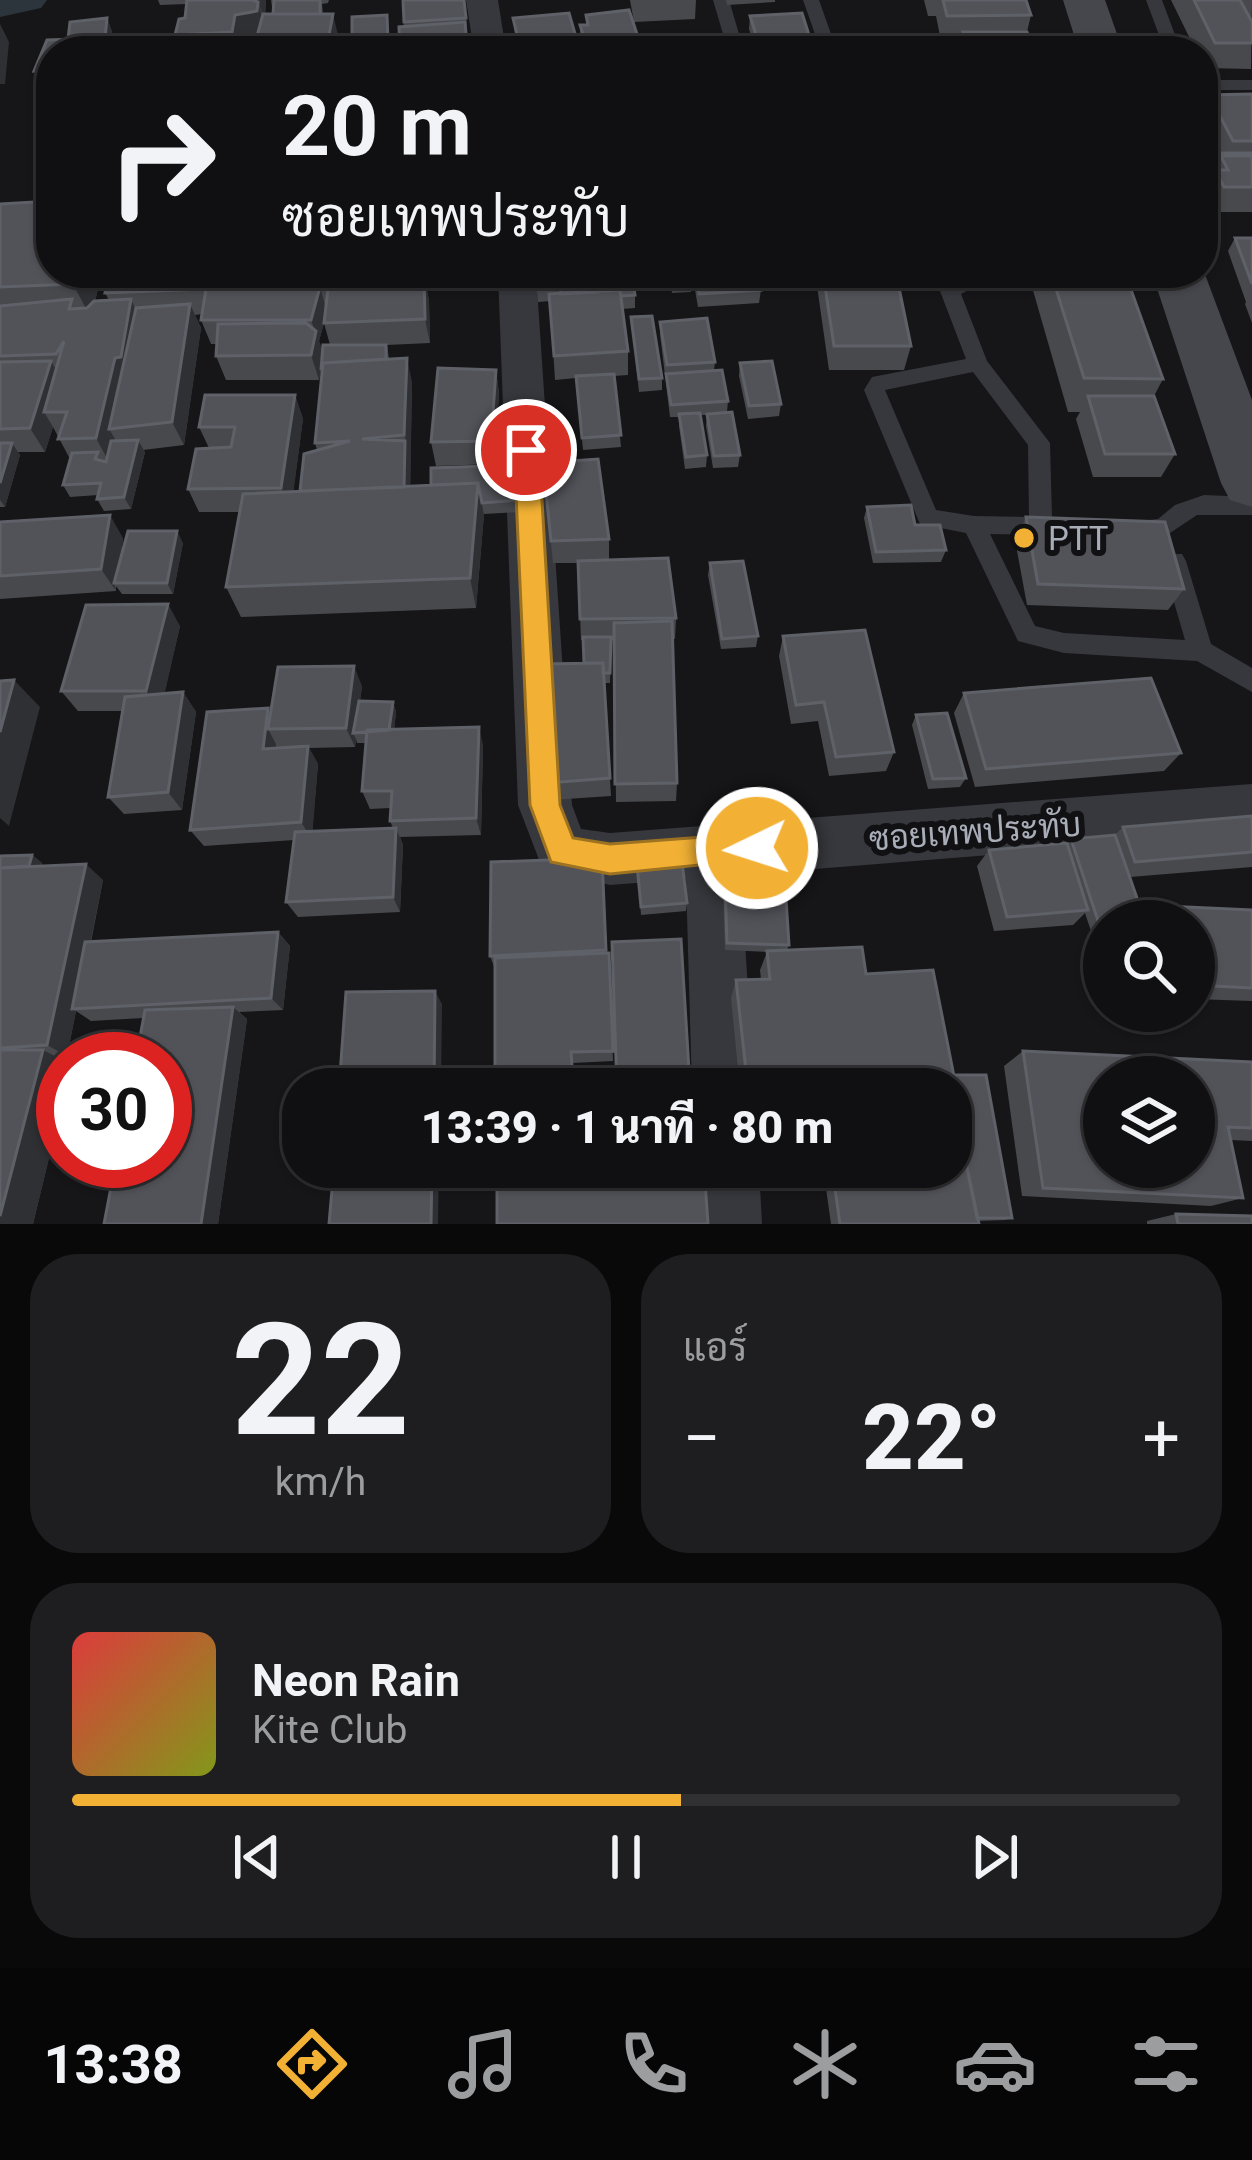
<!DOCTYPE html>
<html lang="th">
<meta charset="utf-8">
<style>
body{margin:0;font-family:Roboto,Sarabun,sans-serif;background:#1e1e20;color:#f1f3f6;height:100vh;display:flex;flex-direction:column;font-size:45px;white-space:nowrap}
*{box-sizing:border-box;margin:0}
p{font-size:39px;color:#9c9d9f}
.icon{flex:none;width:66px;height:66px;fill:none;stroke:currentColor;stroke-width:2;stroke-linecap:round;stroke-linejoin:round}
.map{position:relative;height:1224px;overflow:hidden}
.details{display:flex;flex-direction:column;gap:30px;padding:30px;background:#09090a;flex:1}
.details>*{flex:none}
.guide{position:absolute;left:36px;top:36px;width:1182px;height:252px;border-radius:48px;box-shadow:0 3px 9px #0004,0 0 0 3px #303032;background:#101012;color:#f1f3f6;overflow:hidden}
.controls{position:absolute;left:1083px;top:900px;display:grid;gap:24px}
.controls a{display:grid;place-items:center;width:132px;height:132px;border-radius:50%;background:#101012;box-shadow:0 3px 9px #0004,0 0 0 3px #303032;font-size:60px}
.speed{position:absolute;left:36px;top:1032px;display:flex;gap:24px;font-size:60px;font-weight:700;text-align:center}
.speed>*{display:grid;place-content:center;width:156px;height:156px;border-radius:50%;background:#101012;box-shadow:0 3px 9px #0004,0 0 0 3px #303032;line-height:1}
.speed .limit{border:18px solid #d22;background:#fff;color:#111}
.pin{position:absolute;display:grid;place-items:center;width:102px;height:102px;color:#fff;margin:-51px;border:6px solid #fff;border-radius:50%;box-shadow:0 3px 12px #0007}
.me{position:absolute;width:132px;margin:-66px;rotate:266deg;stroke-linejoin:round;filter:drop-shadow(0 0 9px #0008)}
.turn{display:flex;align-items:center;gap:42px;height:252px;padding:0 48px;font-size:54px}
.turn .icon{width:156px;height:156px;stroke-width:2.5}
.turn b{display:block;font-size:84px;line-height:102px}
.big{font-size:90px;font-weight:800;line-height:1.1}
.details .card{flex:1;display:flex;flex-direction:column;justify-content:center;gap:18px;min-width:0;padding:0 42px;border-radius:48px;background:#1e1e20}
.details .dial{align-items:center;gap:0}
.dial b{font-size:156px;line-height:1}
.song{display:flex;align-items:center;gap:36px}
.cover{width:144px;height:144px;border-radius:18px;background:linear-gradient(135deg,hsl(0 70% 55%),hsl(70 70% 35%))}
.played{height:12px;border-radius:6px;background:linear-gradient(90deg,#f2b134 55%,#303032 55%)}
.keys{display:flex;justify-content:space-around;direction:ltr}
.heat{display:flex;justify-content:space-between;align-items:center;font-size:66px;direction:ltr}
.details .tiles{flex:1;display:grid;gap:30px;grid-template-columns:1fr 1fr}
.card:last-child{grid-column:span 2}
.trip{position:absolute;left:282px;top:1068px;width:690px;height:120px;border-radius:48px;background:#101012;box-shadow:0 3px 9px #0004,0 0 0 3px #303032;font-weight:800;line-height:120px;text-align:center}
.tabs{display:flex;height:192px;justify-content:space-around;align-items:center;background:#060607;color:#9c9d9f}
.tabs .icon{width:84px;height:84px}
.tabs .current{color:#f2b134}
.tabs b{font-size:54px;color:#f1f3f6}
.map>svg:first-child{display:block}
.lines{fill:none;stroke-linecap:round;stroke-linejoin:round}
.canal{fill:#2c353c;fill-rule:evenodd}
.lane{fill:#37383d;fill-rule:evenodd}
.street{fill:#37383d;fill-rule:evenodd}
.secondary{fill:#45474d;fill-rule:evenodd}
.wall{fill:#47494d;fill-rule:evenodd}
.shaded-wall{fill:#2f3033}
.building{fill:#525359;stroke:#5f6168;stroke-width:3;fill-rule:evenodd}
.route{fill:#f2b134;stroke:#9d7322;stroke-width:3}
.poi-dot{fill:#f2b134;stroke:#111113;stroke-width:4.5}
.labels{text-anchor:middle;stroke-width:12;stroke-linejoin:round;paint-order:stroke}
.poi-label{font-size:33px;fill:#a8adb8;stroke:#111113;text-anchor:start}
.street-label{font-size:33px;fill:#a8adb8;stroke:#111113}
</style>
<div class="map">
<svg width="1252" height="1224" viewBox="0 0 1252 1224">
<rect width="100%" height="100%" fill="#161618"/>
<g class="lines">
<path class="canal" d="M0 0H47L41 8 0 17Z"/>
<path class="lane" d="M713 0H729L744 51H728Z
M803 0H819L837 51H821Z
M1146 0H1162L1181 51H1165Z
M1203 80H1252V90H1203Z
M974 273H1001L961 294 987 361 1050 443 1052 517 1070 520 1073 526 1062 535 990 534 1035 626 1064 633 1185 640 1162 561 1166 554H1182L1186 561 1211 644 1252 668V692L1197 661 1064 653 1018 641 966 533 920 524 864 390 872 377 966 359 940 291ZM973 372 1028 445 1029 517 974 516 936 510 885 390Z
M1204 495 1252 497V515H1197L1164 537H1139L1128 528 1131 522 1158 519 1175 505Z"/>
<path class="street" d="M466 0H498L506 51H474Z
M498 273H536L572 805 581 829 610 833 1252 784V834L741 875 754 1089H692L686 879 610 885 543 870 518 805Z
M695 1167H759L762 1224H698Z"/>
<path class="secondary" d="M1063 0H1105L1123 51H1079Z
M1203 269 1252 400V507L1230 500 1221 483 1152 273H1203Z"/>
</g>
<path class="wall" d="M158 0H266L265 14H273L271 0H329L328 3 322 4 323 14 339 39 336 51H253L257 37 242 40 241 51H181L175 35 185 18 186 4 160 5Z
M465 0 468 49 476 51H400L404 22Z
M630 0H696L695 19 634 22Z
M726 0H775V2L727 5Z
M924 0H1026L1031 15 1027 32 1034 51H961L960 41H941L936 16H928Z
M1171 0H1252L1251 69 1204 68 1203 51H1196Z
M387 15 390 50 394 51H354L352 44Z
M586 15 642 49V51H581L580 25H586Z
M750 16 810 38 808 51H756L749 29Z
M107 18 112 32 111 38 123 37 128 51H51V96H46L34 71 47 40 68 39 70 22Z
M513 18 580 51H517Z
M1252 94V212H1211L1203 195 1214 170 1213 166 1217 158 1203 131V108L1209 95Z
M0 204 102 273 95 301 109 300 105 293 110 273H236L235 286H242L244 273H424L429 301 430 343 387 345 389 359 412 382 410 486 518 477 520 512 484 514 476 608 241 617 226 587 240 512H199L188 489 209 448 199 427 295 395 303 419 293 492 300 491 317 450 315 443 322 365 319 380H226L216 356 217 344H211L201 320 202 314 195 315 201 328 184 445 143 450 145 452 131 509 104 511 97 499 98 495 70 497 63 485 70 459 53 427 45 452H18L20 455 5 507H0ZM324 323 330 345 322 351 319 341Z
M1235 238H1252V323L1245 304 1246 302 1228 251Z
M535 273 597 292 605 291 603 273 635 295V308L622 309 628 351V375L614 376 621 447 583 450 576 378 555 380 550 301 538 302Z
M669 273H690L691 292 672 293Z
M692 273H757L761 290 759 303 698 307Z
M819 273H896L911 346 904 370H829L817 286Z
M1028 273H1125L1163 379 1154 396 1175 454 1161 477H1093L1076 419 1080 412H1068Z
M631 317 662 378V390L639 392Z
M660 322 715 362 714 371 728 401 727 412 740 455 738 467 713 468 706 426 707 415H700L707 455 706 467 685 469 679 426V417H670L660 334Z
M740 363 781 404 779 416 748 419 739 376Z
M496 370 499 394 494 464 436 466 431 442Z
M543 463 609 539V560L676 618 675 639H673L677 783 676 801 616 802 614 640H611L610 683H604L611 796 551 800 548 783 584 663 583 640H581L578 563H553Z
M867 507 915 525 946 550 941 562 873 563 864 518Z
M1026 517 1184 589 1168 610 1027 605 1015 540Z
M0 522 123 538 120 562 183 543 173 594H122L116 586V591L0 599Z
M710 563 758 636 756 647 721 649 708 575Z
M180 626 164 694 183 692 196 712 182 810 124 814 108 797 123 711H78L61 691Z
M783 636 894 752 886 771 829 776 818 721 791 724 779 656Z
M362 686 360 701 393 702 396 712 394 730 483 745 481 835 400 837 403 845 400 912 298 917 286 902 294 840 204 846 190 830 271 714ZM356 739 357 743H366L362 791 370 809 390 808V821L393 828 312 832 318 764 309 748 355 747Z
M964 693 1181 753 1164 771 975 787 954 713Z
M916 715 966 778 960 787 928 789 912 725Z
M1252 816V867L1130 877 1104 921V946H1096L1085 913 1073 925 994 931 977 866 989 850 1067 843 1071 839 1115 835 1123 827Z
M32 855 42 863V866L103 880 91 942 278 932 290 946 283 1010 239 1012 247 1019 218 1224H104L143 1018 91 1021 76 1011 67 1056 56 1057 63 1060V1100L33 1224H0V856Z
M602 858 606 953H609L613 1061 573 1063V1070L499 1078 495 1069V969L490 956Z
M637 865 687 903 686 911 641 915Z
M725 883 789 945 787 950 866 974 954 1075 1012 1218 1005 1220 978 1221 979 1224H831L823 1167H951V1089H740L731 998 736 980 761 979 760 970 767 952 725 950 723 891Z
M1165 906 1252 910V1001L1194 999V921H1147Z
M1023 1051 1252 1062V1141L1231 1140 1243 1198 1211 1206 1022 1196 1004 1066Z
M1176 1214 1252 1224H1147V1221Z"/>
<path class="shaded-wall" d="M258 0H266L265 24Z
M258 2 265 27 264 36 242 40 241 51H238L232 32 235 15Z
M333 14 339 39 336 51H333L329 35Z
M107 18 112 32 111 44H109L112 51H102Z
M0 24 9 42 5 84H0Z
M76 273H102L91 318 73 284Z
M224 273H236L232 310 223 286Z
M424 276 429 301 430 343 425 319Z
M320 287 327 312 319 341 324 355 319 380 311 355 316 334 311 320Z
M131 299 142 324 109 429 115 439 109 462 96 438Z
M190 304 201 328 184 445 172 422Z
M407 358 412 382 410 514 404 491Z
M51 361 65 385 44 412 53 427 45 452 30 428Z
M496 370 499 394 494 464 491 441Z
M295 395 303 419 291 511 281 488Z
M138 440 145 452 131 509 124 497Z
M12 443 20 455 5 507 0 500V483Z
M478 483 484 515 476 608 470 578Z
M110 515 123 538 117 583H114L116 591 101 569Z
M177 531 183 543 173 594 167 583Z
M168 604 180 626 161 710 146 691Z
M354 666 362 686 356 733H353L356 739 355 747 346 728Z
M14 680 40 707 9 826 0 818V732Z
M183 692 196 712 182 810 168 792Z
M393 702 396 712 393 743 389 733Z
M268 708 278 727 268 729 276 744 274 767 263 749Z
M479 727 483 745 481 835 476 818Z
M308 746 318 764 312 839 301 822Z
M396 828 403 845 400 912 393 897Z
M32 855 42 863 37 881 27 873Z
M86 864 103 880 77 1008 72 1009 76 1011 67 1056 47 1045Z
M278 932 290 946 283 1010 271 998Z
M435 991 442 1004 441 1089H434Z
M233 1007 247 1019 218 1224H201Z
M43 1050 63 1060V1100L33 1224H0V1216Z
M432 1167H439L438 1224H431Z"/>
<path class="building" d="M187 0H252L258 2 257 11 235 15 232 32 175 35 179 19 185 18Z
M274 0H320V14H273Z
M403 0H464L466 18 404 22Z
M943 0H1026L1031 15 947 16Z
M1194 0H1240L1252 22V43H1215Z
M629 10 642 49 588 51 580 25H588L586 15Z
M569 13 580 51H521L513 18Z
M802 13 810 38 758 41 750 16Z
M263 14H333L329 35H275L274 40H303L301 51H253Z
M387 15 388 41 352 44V17Z
M107 18 105 38 68 39 70 22Z
M465 22 467 46 400 51 399 27Z
M963 32H1027L1034 51H969Z
M123 37V43L109 44 107 38Z
M107 38 102 51H51V70L34 71 47 40Z
M234 45 233 51H184L185 47Z
M1252 94V141H1233L1209 95Z
M1219 153H1252V156H1221L1227 168Z
M1221 156H1252V187H1224L1215 170H1228Z
M51 201V273H76L73 284 0 287V204Z
M1235 238H1252V284Z
M110 273H224L223 286H242L244 273H334L333 277 424 276 425 319 324 323 329 281 248 284 320 287 311 320H201L206 289 105 293Z
M535 273H595L597 292 561 294 560 288 537 289Z
M604 273H632L635 295 621 296 620 290 606 291Z
M671 273H690L692 280H672Z
M695 273H757L761 290 699 294Z
M823 273H896L911 346H834Z
M1051 273H1125L1163 379 1084 378Z
M620 290 628 351 554 356 549 294Z
M72 299 69 309 87 308 94 301 131 299 121 357 115 358 96 438 58 439 67 412H44L64 341 56 354 0 356V306Z
M190 304 172 422 109 429 136 308Z
M652 316 662 378 639 379 631 317Z
M707 318 715 362 667 365 660 322Z
M306 323 316 331 311 355 216 356 218 324Z
M323 345H386V359L323 363 321 370Z
M407 358 404 435 362 439 405 441 404 487 300 491 304 454 350 441 315 443 323 363Z
M51 361 30 428 0 429V362Z
M772 361 781 404 749 406 740 363Z
M438 368 496 370 491 441 431 442Z
M722 370 728 401 671 405 666 374Z
M614 374 621 435 582 438 576 376Z
M205 395H295L281 488 188 489 196 449 231 447 235 427H199Z
M1088 396H1154L1175 454H1105Z
M732 412 740 455 714 456 707 414Z
M700 413 707 455 686 457 679 414Z
M138 440 124 497 97 499 101 483 63 485 72 453 98 452 95 459 106 462 111 441Z
M0 443H12L0 483Z
M598 459 609 539 551 541 543 463Z
M516 465 518 500 482 503 478 483 431 485V468Z
M478 483 470 578 226 587 243 494Z
M911 505 915 525H940L946 550 876 552 867 507Z
M110 515 101 569 0 576V522Z
M1026 517 1165 522 1184 589 1038 584Z
M128 531H177L167 583H114Z
M668 558 676 618 580 619 578 561Z
M743 561 758 636 722 639 710 563Z
M168 604 146 691H61L86 605Z
M672 621 677 783 615 784 614 623Z
M865 630 894 752 836 757 824 702 796 705 783 636Z
M583 637H611L610 673H603V663H584Z
M603 663 610 778 548 783 544 664Z
M354 666 346 728 268 729 278 667Z
M1151 678 1181 753 986 769 964 693Z
M14 680 0 732V681Z
M183 692 168 792 108 797 125 697Z
M359 701 393 702 389 730 353 733Z
M268 708 263 749 308 746 301 822 190 830 207 712Z
M947 713 966 778 933 779 916 715Z
M479 727 476 818 390 821 392 791H362L367 730Z
M1252 816V852L1135 862 1123 827Z
M396 828 393 897 286 902 295 832Z
M1115 835 1145 921H1104V939L1071 839Z
M1067 843 1088 910 1007 917 989 850Z
M32 855 29 866 0 868V856Z
M602 858 606 950 490 956 491 862Z
M682 862 687 903 641 907 637 865Z
M86 864 47 1045 0 1048V868Z
M725 883H785L789 945 727 943Z
M1165 906 1252 910V988L1194 985V921H1168Z
M278 932 271 998 72 1009 85 942Z
M681 939 690 1087 617 1089 612 942Z
M862 947 866 974 933 970 966 1137 951 1138V1089H748L736 980 770 979 767 951Z
M609 953 613 1051 571 1052 572 1066 495 1069V958Z
M435 991 434 1089H339L346 992Z
M233 1007 201 1224H104L116 1161H165V1059H136L145 1010Z
M0 1050H43L0 1216Z
M1023 1051 1252 1062V1128L1228 1127 1243 1198 1043 1188ZM1104 1077H1194V1167H1104Z
M604 1067 608 1089H498V1078Z
M954 1075H986L1012 1218H977L962 1143 959 1141 966 1137Z
M962 1143 979 1224H840L832 1167H951V1144Z
M334 1167H432L431 1224H329Z
M497 1167H704L708 1224H497Z
M1176 1214 1252 1216V1224H1178Z"/>
<path class="route" d="M526 441 539 450 560 805 573 838 610 844 757 833 768 837 772 848 768 858 610 874 551 862 530 805 514 450Z"/>
<circle class="poi-dot" cx="1024" cy="538" r="12"/>
<g class="labels">
<g class="poi-label">
<text x="1048" y="550">PTT</text>
</g>
<g class="street-label">
<text transform="translate(975 831) rotate(-4)" y="12">ซอยเทพประทับ</text>
</g>
</g>
</svg>
<div class="controls">
<a><svg class="icon" aria-label="search" viewBox="0 0 24 24"><circle cx="10" cy="10" r="6"/><path d="M15 15l6 6"/></svg></a>
<a><svg class="icon" aria-label="layers" viewBox="0 0 24 24"><path d="M12 4l9 5-9 5-9-5zM3 14l9 5 9-5"/></svg></a>
</div>
<div class="speed"><div class="limit">30</div></div>
<div class="pin" style="left:526px;top:450px;background:#d93025"><svg class="icon" aria-label="arrive" viewBox="0 0 24 24"><path d="M6 21V4h12l-3 4 3 4H6"/></svg></div>
<svg class="me" style="left:757px;top:848px" viewBox="-20 -20 40 40"><circle r="17" fill="#f2b134" stroke="#fff" stroke-width="3"/><path d="M0-11L8 9 0 5-8 9z" fill="#fff"/></svg>
<div class="trip">13:39 · 1 นาที · 80 m</div>
<div class="guide">
<div class="turn"><svg class="icon" aria-label="right" viewBox="0 0 24 24"><path d="M7 20v-9h11M14 6l5 5-5 5"/></svg><div><b>20 m</b>ซอยเทพประทับ</div></div>
</div>
</div>
<section class="details">
<div class="tiles">
<div class="card dial"><b>22</b><p>km/h</p></div>
<div class="card"><p>แอร์</p>
<div class="heat"><a>−</a><b class="big">22°</b><a>+</a></div>
</div>
<div class="card">
<div class="song"><i class="cover"></i><div><b>Neon Rain</b><p>Kite Club</p></div></div>
<div class="played"></div>
<div class="keys"><svg class="icon" aria-label="previous" viewBox="0 0 24 24"><path d="M18 5L8 12l10 7zM5 5v14"/></svg><svg class="icon" aria-label="pause" viewBox="0 0 24 24"><path d="M8 5v14M16 5v14"/></svg><svg class="icon" aria-label="next" viewBox="0 0 24 24"><path d="M6 5l10 7-10 7zM19 5v14"/></svg></div>
</div>
</div>
</section>
<nav class="tabs">
<b>13:38</b>
<svg class="icon current" aria-label="directions" viewBox="0 0 24 24"><path d="M12 3l9 9-9 9-9-9zM9 14v-3h6M13 9l2 2-2 2"/></svg>
<svg class="icon" aria-label="music" viewBox="0 0 24 24"><path d="M9 18V5l10-2v13"/><circle cx="6" cy="18" r="3"/><circle cx="16" cy="16" r="3"/></svg>
<svg class="icon" aria-label="phone" viewBox="0 0 24 24"><path d="M5 4h4l2 5-3 2q2 4 5 5l2-3 5 2v4C11 20 4 13 5 4z"/></svg>
<svg class="icon" aria-label="climate" viewBox="0 0 24 24"><path d="M12 3v18M4 7l16 10M4 17L20 7"/></svg>
<svg class="icon" aria-label="car" viewBox="0 0 24 24"><path d="M5 17H2v-5l4-1 3-4h7l3 4 3 1v5h-3M9 17h6M6 11h13"/><circle cx="7" cy="17" r="2"/><circle cx="17" cy="17" r="2"/></svg>
<svg class="icon" aria-label="filters" viewBox="0 0 24 24"><path d="M4 7h16M4 17h16"/><circle cx="9" cy="7" r="2"/><circle cx="15" cy="17" r="2"/></svg>
</nav>
